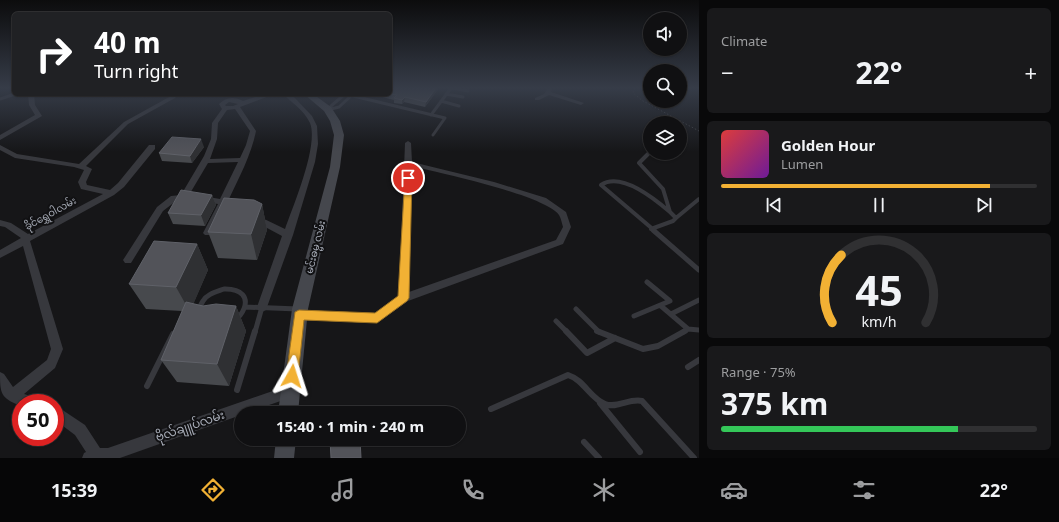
<!DOCTYPE html>
<meta charset="utf-8">
<style>
body{margin:0;font-family:"Noto Sans","Noto Sans Myanmar",sans-serif;background:#19191b;color:#f1f3f6;height:100vh;display:flex;flex-direction:column;font-size:15px;white-space:nowrap}
*{box-sizing:border-box;margin:0}
p{font-size:13px;color:#9c9d9f}
.icon{flex:none;width:22px;height:22px;fill:none;stroke:currentColor;stroke-width:2;stroke-linecap:round;stroke-linejoin:round}
.map{position:relative;flex:1;overflow:hidden}
.side{display:flex;flex-direction:column;gap:8px;padding:8px;background:#09090a;width:360px}
.side>*{flex:none}
.guide{position:absolute;left:12px;top:12px;width:380px;height:84px;border-radius:6px;box-shadow:0 1px 3px #0004,0 0 0 1px #303032;background:#202124;color:#fff;overflow:hidden}
.buttons{position:absolute;left:643px;top:12px;display:grid;gap:8px}
.buttons a{display:grid;place-items:center;width:44px;height:44px;border-radius:50%;background:#101012;box-shadow:0 1px 3px #0004,0 0 0 1px #303032;font-size:20px}
.speed{position:absolute;left:12px;top:394px;display:flex;gap:8px;font-size:20px;font-weight:700;text-align:center}
.speed>*{display:grid;place-content:center;width:52px;height:52px;border-radius:50%;background:#101012;box-shadow:0 1px 3px #0004,0 0 0 1px #303032;line-height:1}
.speed .limit{border:6px solid #d22;background:#fff;color:#111}
.pin{position:absolute;display:grid;place-items:center;width:34px;height:34px;color:#fff;margin:-17px;border:2px solid #fff;border-radius:50%;box-shadow:0 1px 4px #0007}
.me{position:absolute;width:44px;margin:-22px;rotate:6deg;stroke-linejoin:round;filter:drop-shadow(0 0 3px #0008)}
.turn{display:flex;align-items:center;gap:14px;height:84px;padding:0 16px;font-size:18px}
.turn .icon{width:52px;height:52px;stroke-width:2.5}
.turn b{display:block;font-size:28px;line-height:34px}
.big{font-size:30px;font-weight:700;line-height:1.1}
.side .tile{flex:1;display:flex;flex-direction:column;justify-content:center;gap:6px;min-width:0;padding:0 14px;border-radius:6px;background:#19191b}
.side .dial{align-items:center;gap:0}
.dial svg{height:104px;overflow:visible;fill:none;stroke:#303032;stroke-width:7;stroke-linecap:round;text-anchor:middle}
.dial text{fill:#f1f3f6;stroke:none}
.song{display:flex;align-items:center;gap:12px}
.cover{width:48px;height:48px;border-radius:6px;background:linear-gradient(135deg,hsl(0 70% 55%),hsl(280 70% 35%))}
.played{height:4px;border-radius:2px;background:linear-gradient(90deg,#f2b134 85%,#303032 85%)}
.keys{display:flex;justify-content:space-around;direction:ltr}
.heat{display:flex;justify-content:space-between;align-items:center;font-size:22px;direction:ltr}
.charge{height:6px;border-radius:3px;background:linear-gradient(90deg,#34c759 75%,#303032 0)}
.trip{position:absolute;left:234px;top:406px;width:232px;height:40px;border-radius:20px;background:#101012;box-shadow:0 1px 3px #0004,0 0 0 1px #303032;font-weight:700;line-height:40px;text-align:center}
.tab-bar{display:flex;height:64px;justify-content:space-around;align-items:center;background:#060607;color:#9c9d9f}
.tab-bar .icon{width:28px;height:28px}
.tab-bar .active{color:#f2b134}
.tab-bar b{font-size:18px;color:#f1f3f6}
main{display:flex;flex:1;min-height:0}
.map>svg:first-child{display:block}
.lines{fill:none;stroke-linecap:round;stroke-linejoin:round}
.path{stroke:#3d3f44;stroke-width:1;stroke-dasharray:1.5 2;stroke-linecap:butt}
.lane-far3{stroke:#37383d;stroke-width:3}
.lane-far2{stroke:#37383d;stroke-width:4}
.lane-far1{stroke:#37383d;stroke-width:5}
.lane{stroke:#37383d;stroke-width:6}
.street{fill:#37383d;fill-rule:evenodd}
.secondary{fill:#45474d;fill-rule:evenodd}
.wall{fill:#47494d}
.shaded-wall{fill:#2f3033}
.building{fill:#525359;stroke:#5f6168}
.route{fill:#f2b134;stroke:#9d7322}
.labels{text-anchor:middle;stroke-width:4;stroke-linejoin:round;paint-order:stroke}
.street-label{font-size:10px;fill:#a8adb8;stroke:#111113}
.near-street-label{font-size:12px;fill:#a8adb8;stroke:#111113}
</style>
<main>
<div class="map">
<svg width="699" height="458" viewBox="0 0 699 458">
<rect width="100%" height="100%" fill="#161618"/>
<g class="lines">
<path class="path" d="M635 88 633 93 643 101 699 131"/>
<path class="lane-far3" d="M453 88 468 91
M345 94 445 118 433 135
M446 94 463 97
M0 99 15 94
M441 101 459 106
M331 109 339 107 352 95
M331 110V106L345 94
M431 115 451 88"/>
<path class="lane-far2" d="M650 152 639 163 663 189 670 212 676 218 673 221 651 229
M676 218 699 199
M655 231 601 185C621 171 655 199 670 212"/>
<path class="lane-far1" d="M653 230 699 270
M224 289C262 288 243 328 215 327 202 326 195 312 203 301 207 294 216 292 224 289Z
M661 306 688 329
M245 307 298 309
M576 309 599 332
M671 314 699 300
M634 316 670 301 647 282
M556 321 567 332
M255 332 262 307
M683 332 688 329 699 330"/>
<path class="lane" d="M566 331 587 353 615 338
M597 331 643 349 658 346 685 331
M688 367 699 360
M147 386 173 334
M237 390 255 331
M600 403 640 452
M491 409 568 375C584 380 590 398 605 404 617 409 629 398 642 401L694 458
M584 442 599 458"/>
<path class="street" d="M548 88H552L551 92 584 103 581 105 549 95 539 100H535V98L544 94Z
M28 94H34L35 105 42 116 0 140V135L35 115 29 105Z
M168 94 177 95 175 98 128 124 86 166 92 169 86 182 87 185 110 190 118 183 149 145H155V149L124 187 114 195 30 241 63 349 55 368 24 394 37 398 39 403H21V406C0 398 0 393 0 372L4 374 13 387 47 360 51 349 23 246 0 258V250L21 238 5 227 0 226V220L11 223 28 234 103 194 81 189 78 182 84 170 74 167 15 158 0 150V145L17 154 79 164 124 122 171 96Z
M265 94H274L240 107 256 131C251 156 239 177 228 201L237 207 236 209 233 210 225 206 211 235H205L203 233 218 204 203 202 199 199 203 196 220 199 238 162 208 163 189 195 192 197 191 199 176 201 163 211 131 263H125L123 260 125 257 157 207 171 196 181 195 204 156 211 139 212 123 222 109 219 104C226 97 234 96 243 101ZM229 102 238 104 233 106H226L225 105ZM235 109 250 131 246 145 240 158 210 159 217 139 218 123 227 110Z
M283 94 292 95 312 116 317 126 318 144 315 162 293 235 267 307 266 310 262 312 258 310 257 307 282 236 252 220 251 218 252 216H258L285 229C293 206 319 145 310 123 304 110 292 103 283 94Z
M408 141 411 143 412 162 494 182 546 198 566 212 571 227 563 244 408 301 377 323 299 320 295 318 293 315 295 312 299 310 375 313 399 296 405 143ZM412 166C440 173 544 195 559 215 561 218 562 224 563 227L556 240 409 292Z
M290 385 295 386 296 391 295 396 246 413H241V415L120 458H82L84 453 86 452 75 435 55 420V405L85 425 100 448H108Z"/>
<path class="secondary" d="M304 94H313L331 107 340 121 344 135 340 167 308 309 298 413H278L292 309 330 167 334 135 330 121 324 111Z
M276 439H296L294 458H274Z"/>
</g>
<path class="wall" d="M390 88H439L425 107 404 102 402 104 394 103V100L371 94H390Z
M204 147 192 163 162 161 159 153Z
M212 195 216 205 205 226 173 224 168 213Z
M262 204 267 230 257 260 218 258 208 232Z
M197 244 208 270 193 304 203 306H236L246 331 229 386 177 382 161 360 182 311 146 309 129 284Z"/>
<path class="shaded-wall" d="M436 88H439L425 107 426 102Z
M405 97 404 102 402 104V100Z
M201 139 204 147 192 163 190 156Z
M212 195 216 205 205 226 201 215Z
M262 204 267 230 257 260 251 234Z
M197 244 208 270 190 312 176 287Z
M236 306 246 331 229 386 217 364Z"/>
<path class="building" d="M390 88H436L426 102 405 97 402 100 394 98 397 95 390 94Z
M172 137 201 139 190 156 159 153Z
M181 190 212 195 201 215 168 213Z
M224 198 254 200 262 204 251 234 208 232Z
M154 241 197 244 176 287 129 284Z
M186 302 203 306 216 304 236 306 217 364 161 360Z
M330 439H360L361 458H331Z"/>
<linearGradient id="sky" x2="0" y2="1"><stop stop-color="#0c0c0d"/><stop offset="0.58" stop-color="#363c48"/><stop offset="1" stop-color="#363c48" stop-opacity="0"/></linearGradient>
<rect width="699" height="152" fill="url(#sky)"/>
<path class="route" d="M405 176H408L412 178 409 298 407 301 377 323 304 320 298 376 297 380 292 382 288 380 286 376 295 312 299 310 375 313 398 296Z"/>
<g class="labels">
<g class="street-label">
<text transform="translate(50 213) rotate(-29)" y="4">ခိုင်ရွှေဝါလမ်း</text>
<text transform="translate(315 247) rotate(-76)" y="4">မင်းဓမ္မ လမ်း</text>
</g>
<g class="near-street-label">
<text transform="translate(190 426) rotate(-19)" y="4">ဗိုလ်ချူပ်လမ်း</text>
</g>
</g>
</svg>
<div class="buttons">
<a><svg class="icon" aria-label="sound" viewBox="0 0 24 24"><path d="M4 9h4l5-4v14l-5-4H4zM17 9q2 3 0 6"/></svg></a>
<a><svg class="icon" aria-label="search" viewBox="0 0 24 24"><circle cx="10" cy="10" r="6"/><path d="M15 15l6 6"/></svg></a>
<a><svg class="icon" aria-label="layers" viewBox="0 0 24 24"><path d="M12 4l9 5-9 5-9-5zM3 14l9 5 9-5"/></svg></a>
</div>
<div class="speed"><div class="limit">50</div></div>
<div class="pin" style="left:408px;top:178px;background:#d93025"><svg class="icon" aria-label="arrive" viewBox="0 0 24 24"><path d="M6 21V4h12l-3 4 3 4H6"/></svg></div>
<svg class="me" style="left:292px;top:376px" viewBox="-20 -20 40 40"><path d="M0-17L14 15 0 8-14 15z" fill="#f2b134" stroke="#fff" stroke-width="4"/></svg>
<div class="trip">15:40 · 1 min · 240 m</div>
<div class="guide">
<div class="turn"><svg class="icon" aria-label="right" viewBox="0 0 24 24"><path d="M7 20v-9h11M14 6l5 5-5 5"/></svg><div><b>40 m</b>Turn right</div></div>
</div>
</div>
<section class="side">
<div class="tile"><p>Climate</p>
<div class="heat"><a>−</a><b class="big">22°</b><a>+</a></div>
</div>
<div class="tile">
<div class="song"><i class="cover"></i><div><b>Golden Hour</b><p>Lumen</p></div></div>
<div class="played"></div>
<div class="keys"><svg class="icon" aria-label="previous" viewBox="0 0 24 24"><path d="M18 5L8 12l10 7zM5 5v14"/></svg><svg class="icon" aria-label="pause" viewBox="0 0 24 24"><path d="M8 5v14M16 5v14"/></svg><svg class="icon" aria-label="next" viewBox="0 0 24 24"><path d="M6 5l10 7-10 7zM19 5v14"/></svg></div>
</div>
<div class="tile dial"><svg viewBox="0 0 100 80">
<path d="M14 69A42 42 0 1 1 86 69"/>
<path d="M14 69A42 42 0 0 1 21 17" stroke="#f2b134"/>
<text x="50" y="56" font-size="32" font-weight="700">45</text>
<text x="50" y="72" font-size="11">km/h</text>
</svg></div>
<div class="tile"><p>Range · 75%</p><b class="big">375 km</b><div class="charge"></div></div>
</section>
</main>
<nav class="tab-bar">
<b>15:39</b>
<svg class="icon active" aria-label="directions" viewBox="0 0 24 24"><path d="M12 3l9 9-9 9-9-9zM9 14v-3h6M13 9l2 2-2 2"/></svg>
<svg class="icon" aria-label="music" viewBox="0 0 24 24"><path d="M9 18V5l10-2v13"/><circle cx="6" cy="18" r="3"/><circle cx="16" cy="16" r="3"/></svg>
<svg class="icon" aria-label="phone" viewBox="0 0 24 24"><path d="M5 4h4l2 5-3 2q2 4 5 5l2-3 5 2v4C11 20 4 13 5 4z"/></svg>
<svg class="icon" aria-label="climate" viewBox="0 0 24 24"><path d="M12 3v18M4 7l16 10M4 17L20 7"/></svg>
<svg class="icon" aria-label="car" viewBox="0 0 24 24"><path d="M5 17H2v-5l4-1 3-4h7l3 4 3 1v5h-3M9 17h6M6 11h13"/><circle cx="7" cy="17" r="2"/><circle cx="17" cy="17" r="2"/></svg>
<svg class="icon" aria-label="filters" viewBox="0 0 24 24"><path d="M4 7h16M4 17h16"/><circle cx="9" cy="7" r="2"/><circle cx="15" cy="17" r="2"/></svg>
<b>22°</b>
</nav>
